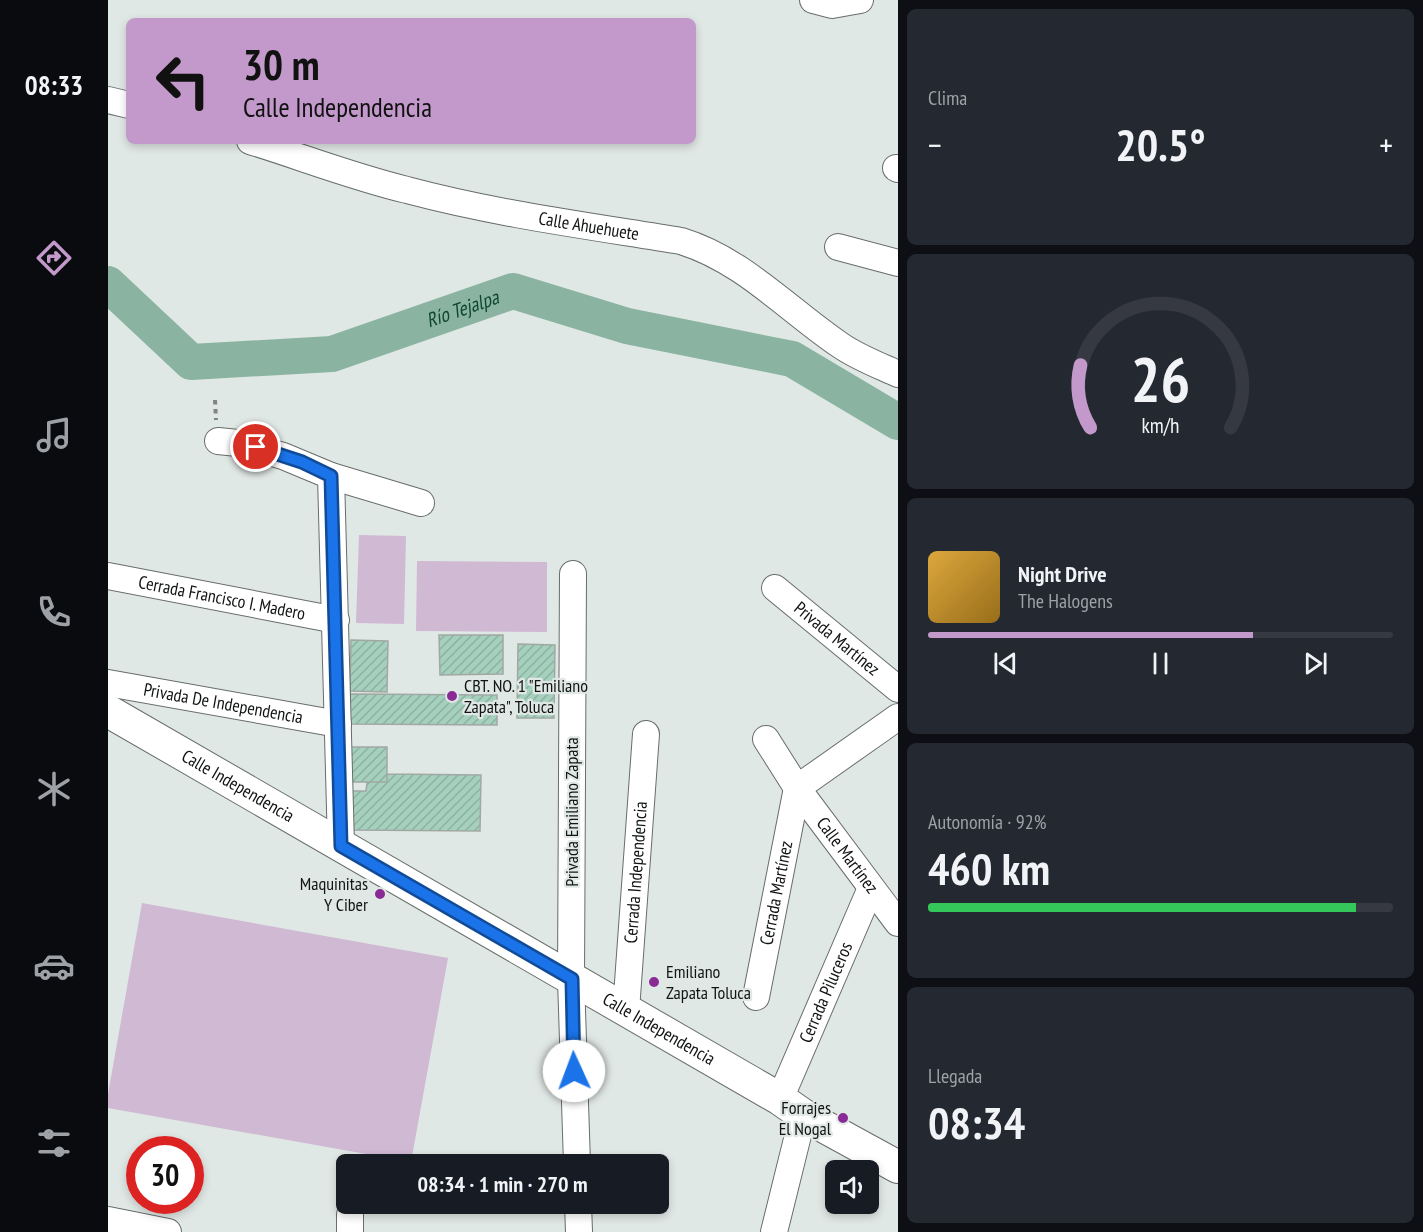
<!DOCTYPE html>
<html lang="es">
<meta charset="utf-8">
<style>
body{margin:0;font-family:"PT Sans Narrow",sans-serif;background:#242831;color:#f1f3f6;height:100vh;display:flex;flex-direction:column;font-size:22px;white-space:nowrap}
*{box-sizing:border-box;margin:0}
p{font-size:20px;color:#9ea1a6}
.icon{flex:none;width:33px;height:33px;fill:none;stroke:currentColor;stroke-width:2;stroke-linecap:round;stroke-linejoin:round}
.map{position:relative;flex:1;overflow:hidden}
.side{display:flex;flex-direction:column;gap:9px;padding:9px;background:#0d0f14;width:525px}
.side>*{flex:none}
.banner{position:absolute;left:18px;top:18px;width:570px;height:126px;border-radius:9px;box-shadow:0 3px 9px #0003;background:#c299ca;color:#111;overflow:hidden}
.buttons{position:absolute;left:717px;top:1160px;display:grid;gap:12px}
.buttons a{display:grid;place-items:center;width:54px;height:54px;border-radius:9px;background:#171b24;box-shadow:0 3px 9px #0003;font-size:30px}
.speed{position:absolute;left:18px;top:1136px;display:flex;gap:12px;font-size:30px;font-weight:700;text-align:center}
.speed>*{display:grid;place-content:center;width:78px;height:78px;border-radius:50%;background:#171b24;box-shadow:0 3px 9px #0003;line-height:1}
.speed .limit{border:9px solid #d22;background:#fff;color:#111}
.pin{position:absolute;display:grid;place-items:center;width:51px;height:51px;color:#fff;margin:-26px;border:3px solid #fff;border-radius:50%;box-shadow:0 2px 6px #0007}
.me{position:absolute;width:66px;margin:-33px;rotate:358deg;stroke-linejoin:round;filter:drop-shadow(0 0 4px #0008)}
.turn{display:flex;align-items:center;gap:21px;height:126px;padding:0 18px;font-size:27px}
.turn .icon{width:78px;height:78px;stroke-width:2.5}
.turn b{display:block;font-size:42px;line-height:51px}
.big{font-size:45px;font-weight:800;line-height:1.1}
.side .tile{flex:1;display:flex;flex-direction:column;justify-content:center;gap:9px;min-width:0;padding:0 21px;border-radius:9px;background:#242831}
.side .dial{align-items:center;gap:0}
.dial svg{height:156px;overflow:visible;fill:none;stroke:#363941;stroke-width:7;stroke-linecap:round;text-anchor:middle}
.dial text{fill:#f1f3f6;stroke:none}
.song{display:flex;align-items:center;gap:18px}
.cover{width:72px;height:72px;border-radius:9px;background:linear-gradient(135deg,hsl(40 70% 55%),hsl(40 70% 35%))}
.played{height:6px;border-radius:3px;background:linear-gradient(90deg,#c299ca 70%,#363941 70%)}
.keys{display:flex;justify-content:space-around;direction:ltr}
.heat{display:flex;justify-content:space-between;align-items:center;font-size:33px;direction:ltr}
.charge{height:9px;border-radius:4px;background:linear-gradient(90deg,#34c759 92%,#363941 0)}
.trip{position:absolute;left:228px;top:1154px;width:333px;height:60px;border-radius:9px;background:#171b24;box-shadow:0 3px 9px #0003;font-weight:800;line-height:60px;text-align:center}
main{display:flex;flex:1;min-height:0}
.menu{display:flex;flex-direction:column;width:108px;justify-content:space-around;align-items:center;background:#090b0e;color:#9ea1a6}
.menu .icon{width:42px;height:42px}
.menu .active{color:#c299ca}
.menu b{font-size:27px;color:#f1f3f6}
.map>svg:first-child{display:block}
.grass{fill:#d0b9d3}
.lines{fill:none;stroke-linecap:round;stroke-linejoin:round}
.river{stroke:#8ab3a1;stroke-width:36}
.building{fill:url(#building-hatch);stroke:#a0a8a4;stroke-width:1.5}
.minor-casing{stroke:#676d6a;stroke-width:28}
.major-casing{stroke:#676d6a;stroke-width:34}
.path{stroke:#7f8583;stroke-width:4;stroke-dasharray:4.5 4.5;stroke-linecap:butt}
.minor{stroke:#fff;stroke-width:26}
.major{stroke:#fff;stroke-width:32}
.route-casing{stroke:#114b97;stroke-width:15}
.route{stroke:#1a73e8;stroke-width:10}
.poi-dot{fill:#892a95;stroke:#e0e8e5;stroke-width:2}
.labels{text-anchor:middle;stroke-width:4.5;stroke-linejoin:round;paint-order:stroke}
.street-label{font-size:18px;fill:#111413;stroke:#e0e8e5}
.poi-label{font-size:18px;fill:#111413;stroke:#e0e8e5;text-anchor:start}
.water-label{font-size:20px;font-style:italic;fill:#0f4734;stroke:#e0e8e5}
</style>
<main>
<nav class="menu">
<b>08:33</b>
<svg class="icon active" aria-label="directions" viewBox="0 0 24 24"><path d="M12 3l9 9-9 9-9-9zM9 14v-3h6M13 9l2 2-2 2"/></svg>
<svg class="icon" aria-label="music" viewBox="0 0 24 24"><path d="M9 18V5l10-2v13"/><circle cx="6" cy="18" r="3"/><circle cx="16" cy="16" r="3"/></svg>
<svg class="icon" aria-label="phone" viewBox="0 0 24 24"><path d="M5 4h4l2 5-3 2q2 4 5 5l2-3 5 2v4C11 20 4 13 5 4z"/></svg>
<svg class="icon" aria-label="climate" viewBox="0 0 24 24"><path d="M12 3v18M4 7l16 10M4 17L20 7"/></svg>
<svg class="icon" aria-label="car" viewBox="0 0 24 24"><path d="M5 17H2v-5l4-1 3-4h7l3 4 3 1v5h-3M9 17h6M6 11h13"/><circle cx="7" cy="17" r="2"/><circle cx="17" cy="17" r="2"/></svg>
<svg class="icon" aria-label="filters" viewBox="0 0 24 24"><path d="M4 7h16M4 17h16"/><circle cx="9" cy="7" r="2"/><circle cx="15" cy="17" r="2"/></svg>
</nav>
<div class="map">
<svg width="790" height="1232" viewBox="0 0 790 1232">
<defs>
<pattern id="building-hatch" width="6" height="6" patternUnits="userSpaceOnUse" patternTransform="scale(1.5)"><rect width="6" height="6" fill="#a6d0be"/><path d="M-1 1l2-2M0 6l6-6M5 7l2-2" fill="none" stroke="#8eb2a2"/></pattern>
</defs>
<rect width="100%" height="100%" fill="#e0e8e5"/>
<path class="grass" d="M251 535 298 536 296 624 248 623Z
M309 561 439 562V632L308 631Z
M34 903 340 958 303 1162 0 1108V1094Z"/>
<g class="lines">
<path class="river" id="s1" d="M0 284 83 362 224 354 405 291 519 326 684 359 790 422"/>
</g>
<path class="building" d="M331 635H395V674L332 675Z
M243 640 280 641 279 692 242 691Z
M410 644 447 645 446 718H409Z
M240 694 389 695V725L240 724Z
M241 747H279V782H241Z
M279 774 373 775 372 831 242 830V791H258L259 782H279Z"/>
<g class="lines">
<g class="minor-casing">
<g id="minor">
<path d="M705 0 724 5 752 0"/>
<path d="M0 100 21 105"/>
<path id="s2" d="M142 141C194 157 245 177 299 190 389 214 481 226 573 241 635 260 679 309 732 345 749 357 770 365 790 374"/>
<path d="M788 168 790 169"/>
<path d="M730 247 790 263"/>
<path d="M110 441 130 443 175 456 223 476 313 503"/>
<path d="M223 476 233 846"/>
<path d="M465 574 463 979 469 1164"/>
<path id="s3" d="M0 576 228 620"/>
<path id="s4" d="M667 588 790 689"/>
<path id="s5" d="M0 683 230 724"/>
<path id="s6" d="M658 739 689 788 790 923"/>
<path d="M689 788 790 717"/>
<path id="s7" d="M648 997 689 788"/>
<path id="s8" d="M518 1010 538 734"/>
<path id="s9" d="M672 1099 763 888"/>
<path d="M470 1203 471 1232"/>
<path d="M0 1220 60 1232"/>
<path d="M242 1232V1215"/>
<path d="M666 1232 695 1115"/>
</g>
</g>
<g class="major-casing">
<g id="major">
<path id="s10" d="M0 711 672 1099 695 1115 790 1167"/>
</g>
</g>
<path class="path" d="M107 400 108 420"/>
<use href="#minor" class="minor"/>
<use href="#major" class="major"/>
</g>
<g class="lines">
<g class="route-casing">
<path id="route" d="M148 447 194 462 223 476 233 846 464 979 466 1071"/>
</g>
<use href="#route" class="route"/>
</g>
<g class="poi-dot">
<circle cx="344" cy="696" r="6"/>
<circle cx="272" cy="894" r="6"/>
<circle cx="546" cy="982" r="6"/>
<circle cx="735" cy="1118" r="6"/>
</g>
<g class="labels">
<g class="street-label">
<text dy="6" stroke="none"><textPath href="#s2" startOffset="350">Calle Ahuehuete</textPath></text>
<text dy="6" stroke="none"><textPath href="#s3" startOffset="116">Cerrada Francisco I. Madero</textPath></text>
<text dy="6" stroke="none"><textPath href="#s4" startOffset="80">Privada Martínez</textPath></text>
<text dy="6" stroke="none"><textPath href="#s5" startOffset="117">Privada De Independencia</textPath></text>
<text dy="6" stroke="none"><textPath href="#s10" startOffset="150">Calle Independencia</textPath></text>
<text transform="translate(464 812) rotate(-90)" y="6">Privada Emiliano Zapata</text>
<text dy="6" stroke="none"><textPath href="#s6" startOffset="142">Calle Martínez</textPath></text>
<text dy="6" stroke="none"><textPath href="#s8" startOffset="138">Cerrada Independencia</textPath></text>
<text dy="6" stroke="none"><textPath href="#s7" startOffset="106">Cerrada Martínez</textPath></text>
<text dy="6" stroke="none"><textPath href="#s9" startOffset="116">Cerrada Piluceros</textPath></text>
<text dy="6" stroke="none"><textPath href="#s10" startOffset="636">Calle Independencia</textPath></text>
</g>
<g class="poi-label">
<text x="356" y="692">CBT. NO. 1 "Emiliano<tspan x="356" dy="21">Zapata", Toluca</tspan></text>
<text x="260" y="890" text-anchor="end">Maquinitas<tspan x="260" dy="21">Y Ciber</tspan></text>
<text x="558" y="978">Emiliano<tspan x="558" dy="21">Zapata Toluca</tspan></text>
<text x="723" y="1114" text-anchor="end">Forrajes<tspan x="723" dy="21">El Nogal</tspan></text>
</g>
<g class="water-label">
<text dy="7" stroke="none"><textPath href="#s1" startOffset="393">Río Tejalpa</textPath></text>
</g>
</g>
</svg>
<div class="buttons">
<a><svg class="icon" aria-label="sound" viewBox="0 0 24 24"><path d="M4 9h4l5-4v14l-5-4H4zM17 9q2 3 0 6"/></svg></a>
</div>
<div class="speed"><div class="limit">30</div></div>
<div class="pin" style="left:148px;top:447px;background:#d93025"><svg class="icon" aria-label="arrive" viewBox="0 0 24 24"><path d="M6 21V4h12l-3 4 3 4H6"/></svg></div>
<svg class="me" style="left:466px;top:1071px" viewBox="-20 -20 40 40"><circle r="19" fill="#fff"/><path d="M0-13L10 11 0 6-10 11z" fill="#1a73e8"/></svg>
<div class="trip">08:34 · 1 min · 270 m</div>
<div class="banner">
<div class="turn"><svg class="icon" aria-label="left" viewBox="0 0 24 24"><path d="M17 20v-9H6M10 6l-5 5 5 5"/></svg><div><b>30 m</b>Calle Independencia</div></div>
</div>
</div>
<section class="side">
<div class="tile"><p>Clima</p>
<div class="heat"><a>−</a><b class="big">20.5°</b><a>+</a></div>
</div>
<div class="tile dial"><svg viewBox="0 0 100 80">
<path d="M14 69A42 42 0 1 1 86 69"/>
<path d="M14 69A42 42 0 0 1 9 37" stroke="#c299ca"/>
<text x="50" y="56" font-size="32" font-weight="700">26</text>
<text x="50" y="72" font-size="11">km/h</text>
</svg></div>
<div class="tile">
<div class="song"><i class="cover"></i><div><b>Night Drive</b><p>The Halogens</p></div></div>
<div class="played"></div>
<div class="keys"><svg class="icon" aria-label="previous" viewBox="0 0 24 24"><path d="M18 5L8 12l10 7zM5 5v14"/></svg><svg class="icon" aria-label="pause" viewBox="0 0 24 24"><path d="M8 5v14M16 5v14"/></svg><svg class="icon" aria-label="next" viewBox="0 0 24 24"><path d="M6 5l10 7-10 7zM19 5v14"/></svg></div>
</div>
<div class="tile"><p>Autonomía · 92%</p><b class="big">460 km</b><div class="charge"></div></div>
<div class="tile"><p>Llegada</p><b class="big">08:34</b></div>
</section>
</main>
